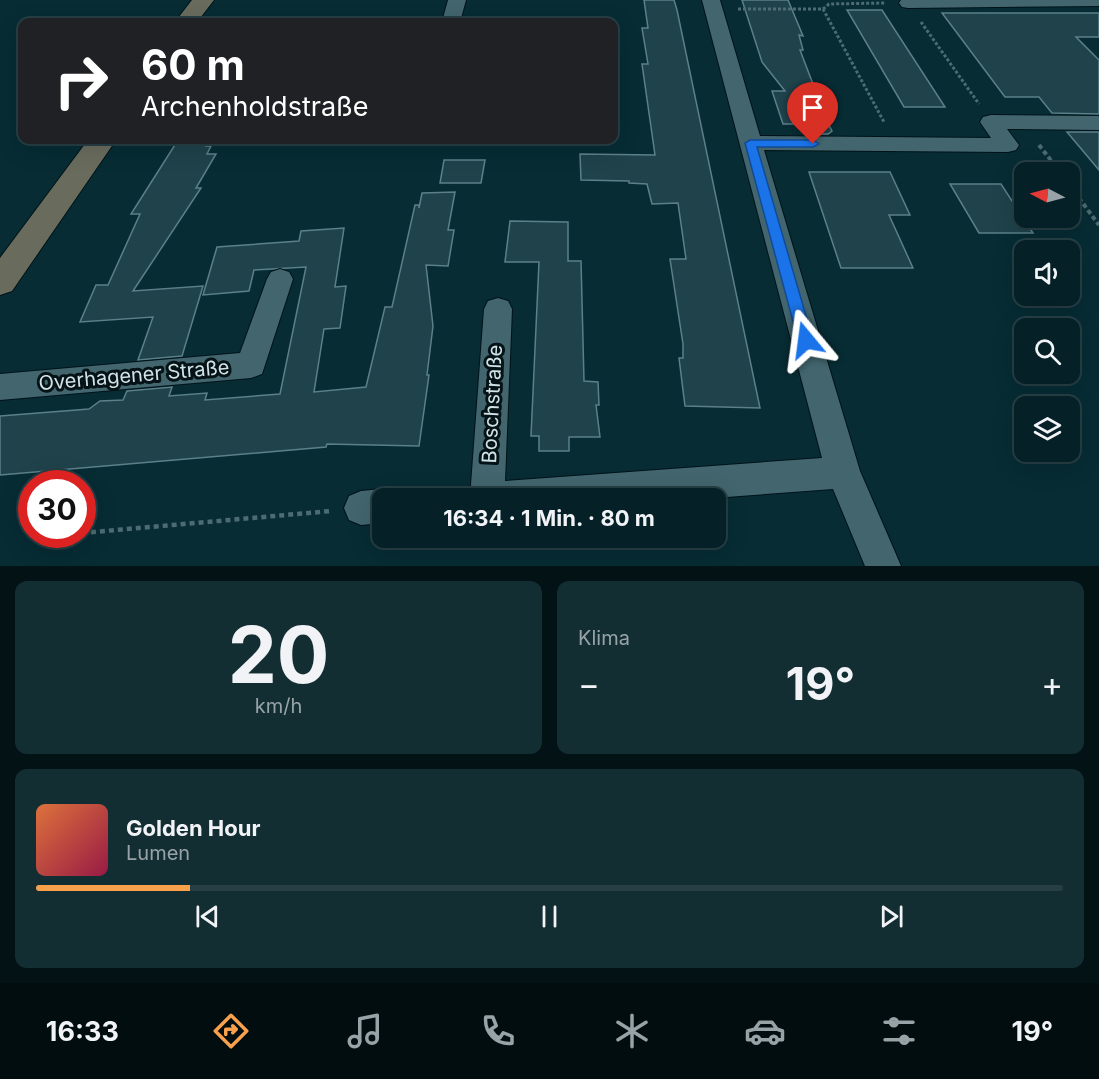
<!DOCTYPE html>
<html lang="de">
<meta charset="utf-8">
<style>
body{margin:0;font-family:Inter,sans-serif;background:#132e33;color:#f1f3f6;height:100vh;display:flex;flex-direction:column;font-size:22px;white-space:nowrap}
*{box-sizing:border-box;margin:0}
p{font-size:20px;color:#97a3a7}
.icon{flex:none;width:33px;height:33px;fill:none;stroke:currentColor;stroke-width:2;stroke-linecap:round;stroke-linejoin:round}
.map{position:relative;height:566px;overflow:hidden}
.panel{display:flex;flex-direction:column;gap:15px;padding:15px;background:#031215;flex:1}
.panel>*{flex:none}
.top-card{position:absolute;left:18px;top:18px;width:600px;height:126px;border-radius:12px;box-shadow:0 6px 24px #0002,0 0 0 2px #263e44;background:#202124;color:#fff;overflow:hidden}
.needle{width:39px;rotate:276deg}
.fabs{position:absolute;left:1014px;top:162px;display:grid;gap:12px}
.fabs a{display:grid;place-items:center;width:66px;height:66px;border-radius:12px;background:#052127;box-shadow:0 6px 24px #0002,0 0 0 2px #263e44;font-size:30px}
.speed{position:absolute;left:18px;top:470px;display:flex;gap:12px;font-size:30px;font-weight:700;text-align:center}
.speed>*{display:grid;place-content:center;width:78px;height:78px;border-radius:50%;background:#052127;box-shadow:0 6px 24px #0002,0 0 0 2px #263e44;line-height:1}
.speed .limit{border:9px solid #d22;background:#fff;color:#111}
.pin{position:absolute;display:grid;place-items:center;width:51px;height:51px;color:#fff;margin:-62px -26px;border-radius:50% 50% 50% 0;rotate:-45deg;box-shadow:0 0 6px #0007}
.pin .icon{rotate:45deg}
.me{position:absolute;width:66px;margin:-33px;rotate:344deg;stroke-linejoin:round;filter:drop-shadow(0 0 4px #0008)}
.turn{display:flex;align-items:center;gap:21px;height:126px;padding:0 24px;font-size:27px}
.turn .icon{width:78px;height:78px;stroke-width:2.5}
.turn b{display:block;font-size:42px;line-height:51px}
.big{font-size:45px;font-weight:700;line-height:1.1}
.panel .widget{flex:1;display:flex;flex-direction:column;justify-content:center;gap:9px;min-width:0;padding:0 21px;border-radius:12px;background:#132e33}
.panel .dial{align-items:center;gap:0}
.dial b{font-size:78px;line-height:1}
.song{display:flex;align-items:center;gap:18px}
.cover{width:72px;height:72px;border-radius:9px;background:linear-gradient(135deg,hsl(20 70% 55%),hsl(340 70% 35%))}
.played{height:6px;border-radius:3px;background:linear-gradient(90deg,#f8a04b 15%,#263e44 15%)}
.keys{display:flex;justify-content:space-around;direction:ltr}
.heat{display:flex;justify-content:space-between;align-items:center;font-size:33px;direction:ltr}
.panel .tiles{flex:1;display:grid;gap:15px;grid-template-columns:1fr 1fr}
.widget:last-child{grid-column:span 2}
.trip{position:absolute;left:372px;top:488px;width:354px;height:60px;border-radius:12px;background:#052127;box-shadow:0 6px 24px #0002,0 0 0 2px #263e44;font-weight:700;line-height:60px;text-align:center}
.tab-bar{display:flex;height:96px;justify-content:space-around;align-items:center;background:#020d10;color:#97a3a7}
.tab-bar .icon{width:42px;height:42px}
.tab-bar .on{color:#f8a04b}
.tab-bar b{font-size:27px;color:#f1f3f6}
.map>svg:first-child{display:block}
.building{fill:#1f424b;stroke:#5c808a;stroke-width:1.5}
.lines{fill:none;stroke-linecap:round;stroke-linejoin:round}
.street-casing{stroke:#001319;stroke-width:2}
.secondary-casing{stroke:#001319;stroke-width:2}
.path-far2{stroke:#4c6b72;stroke-width:3;stroke-dasharray:3 2;stroke-linecap:butt}
.path-far1{stroke:#4c6b72;stroke-width:4;stroke-dasharray:4.5 3;stroke-linecap:butt}
.path{stroke:#4c6b72;stroke-width:4.5;stroke-dasharray:5 4;stroke-linecap:butt}
.street{fill:#42656e;fill-rule:evenodd}
.secondary{fill:#696c5d;fill-rule:evenodd}
.route{fill:#1a73e8;stroke:#114b97;stroke-width:1.5}
.labels{text-anchor:middle;stroke-width:6;stroke-linejoin:round;paint-order:stroke}
.street-label{font-size:20px;fill:#d0e3e8;stroke:#051216}
</style>
<div class="map">
<svg width="1099" height="566" viewBox="0 0 1099 566">
<rect width="100%" height="100%" fill="#072c34"/>
<path class="building" d="M644 0H674L677 10 760 408 685 406 679 358H683V344L670 259H686L678 203 652 204 647 184 629 183V181L581 180 580 154 655 155 642 64H648L642 28H648Z
M742 0H788L803 36 799 35 803 50H800L816 92 811 91 832 131 828 134H817L810 124H783L772 91H785L762 62Z
M847 10H882L945 107H904Z
M942 13H1099V37H1076L1099 60V114L1052 113 1039 97H1005Z
M1067 132H1099V170Z
M178 140H209L206 146H211L207 154H216L196 188H201L133 291 203 286 182 356 138 360 153 317 80 322 96 285H108L140 214H131Z
M444 160H485L481 183H440Z
M809 172H890L910 215H889L913 268H841Z
M950 184H1001L1033 233H979Z
M455 192 448 230H454L448 266 426 265 433 326 427 375H429L419 446 327 444 326 447 0 475V416L89 409 100 401 123 400 127 391 172 387 169 396 207 393 205 400 280 394 306 267 254 270 249 291 203 295 217 247 299 241 301 231 344 228 335 287 346 286 340 328 324 329 314 392 366 387 385 307H392L415 205H419V208L422 193Z
M510 221 568 222V261H581L584 381 598 382 599 405H596L600 437H569V451H539V436H531L539 262H505Z"/>
<g class="lines">
<g class="street-casing">
<path id="street" d="M448 0H466L460 22H442Z
M702 0H720L760 136 991 138 980 122 983 117 991 115 1099 116V130L1007 129 1019 145 1016 150 1008 152 764 150 860 471 901 566H865L833 489 713 498H470L484 309 488 301 498 298 508 301 512 309 505 481 822 458Z
M901 0H1099V6L908 8 902 7 899 3Z
M280 269 289 272 293 279 262 374 251 378 0 400V374L240 353 267 279 271 272Z
M382 489 394 494 396 498H382V523L361 525 349 520 344 508 349 496 361 491Z"/>
</g>
<g class="secondary-casing">
<path id="secondary" d="M192 0H214L197 22H175Z
M88 140H116L12 291 0 295V258Z"/>
</g>
<path class="path-far2" d="M738 9H823L829 4 885 3
M823 9 884 122
M921 22 979 104"/>
<path class="path-far1" d="M1039 145 1060 172
M1070 186 1099 225"/>
<path class="path" d="M82 533 331 511"/>
<use href="#street" class="street"/>
<use href="#secondary" class="secondary"/>
</g>
<path class="route" d="M750 140H813L819 144 813 147H757L813 340 811 345H801L798 340 745 143Z"/>
<g class="labels">
<g class="street-label">
<text transform="translate(134 375) rotate(-5)" y="7">Overhagener Straße</text>
<text transform="translate(492 404) rotate(-87)" y="7">Boschstraße</text>
</g>
</g>
</svg>
<div class="fabs">
<a><svg class="needle" viewBox="-14 -14 28 28"><path d="M0-13l5 13h-10z" fill="#e53935"/><path d="M0 13l5-13h-10z" fill="#97a3a7"/></svg></a>
<a><svg class="icon" aria-label="sound" viewBox="0 0 24 24"><path d="M4 9h4l5-4v14l-5-4H4zM17 9q2 3 0 6"/></svg></a>
<a><svg class="icon" aria-label="search" viewBox="0 0 24 24"><circle cx="10" cy="10" r="6"/><path d="M15 15l6 6"/></svg></a>
<a><svg class="icon" aria-label="layers" viewBox="0 0 24 24"><path d="M12 4l9 5-9 5-9-5zM3 14l9 5 9-5"/></svg></a>
</div>
<div class="speed"><div class="limit">30</div></div>
<div class="pin" style="left:813px;top:144px;background:#d93025"><svg class="icon" aria-label="arrive" viewBox="0 0 24 24"><path d="M6 21V4h12l-3 4 3 4H6"/></svg></div>
<svg class="me" style="left:806px;top:340px" viewBox="-20 -20 40 40"><path d="M0-17L14 15 0 8-14 15z" fill="#1a73e8" stroke="#fff" stroke-width="4"/></svg>
<div class="trip">16:34 · 1 Min. · 80 m</div>
<div class="top-card">
<div class="turn"><svg class="icon" aria-label="right" viewBox="0 0 24 24"><path d="M7 20v-9h11M14 6l5 5-5 5"/></svg><div><b>60 m</b>Archenholdstraße</div></div>
</div>
</div>
<section class="panel">
<div class="tiles">
<div class="widget dial"><b>20</b><p>km/h</p></div>
<div class="widget"><p>Klima</p>
<div class="heat"><a>−</a><b class="big">19°</b><a>+</a></div>
</div>
<div class="widget">
<div class="song"><i class="cover"></i><div><b>Golden Hour</b><p>Lumen</p></div></div>
<div class="played"></div>
<div class="keys"><svg class="icon" aria-label="previous" viewBox="0 0 24 24"><path d="M18 5L8 12l10 7zM5 5v14"/></svg><svg class="icon" aria-label="pause" viewBox="0 0 24 24"><path d="M8 5v14M16 5v14"/></svg><svg class="icon" aria-label="next" viewBox="0 0 24 24"><path d="M6 5l10 7-10 7zM19 5v14"/></svg></div>
</div>
</div>
</section>
<nav class="tab-bar">
<b>16:33</b>
<svg class="icon on" aria-label="directions" viewBox="0 0 24 24"><path d="M12 3l9 9-9 9-9-9zM9 14v-3h6M13 9l2 2-2 2"/></svg>
<svg class="icon" aria-label="music" viewBox="0 0 24 24"><path d="M9 18V5l10-2v13"/><circle cx="6" cy="18" r="3"/><circle cx="16" cy="16" r="3"/></svg>
<svg class="icon" aria-label="phone" viewBox="0 0 24 24"><path d="M5 4h4l2 5-3 2q2 4 5 5l2-3 5 2v4C11 20 4 13 5 4z"/></svg>
<svg class="icon" aria-label="climate" viewBox="0 0 24 24"><path d="M12 3v18M4 7l16 10M4 17L20 7"/></svg>
<svg class="icon" aria-label="car" viewBox="0 0 24 24"><path d="M5 17H2v-5l4-1 3-4h7l3 4 3 1v5h-3M9 17h6M6 11h13"/><circle cx="7" cy="17" r="2"/><circle cx="17" cy="17" r="2"/></svg>
<svg class="icon" aria-label="filters" viewBox="0 0 24 24"><path d="M4 7h16M4 17h16"/><circle cx="9" cy="7" r="2"/><circle cx="15" cy="17" r="2"/></svg>
<b>19°</b>
</nav>
